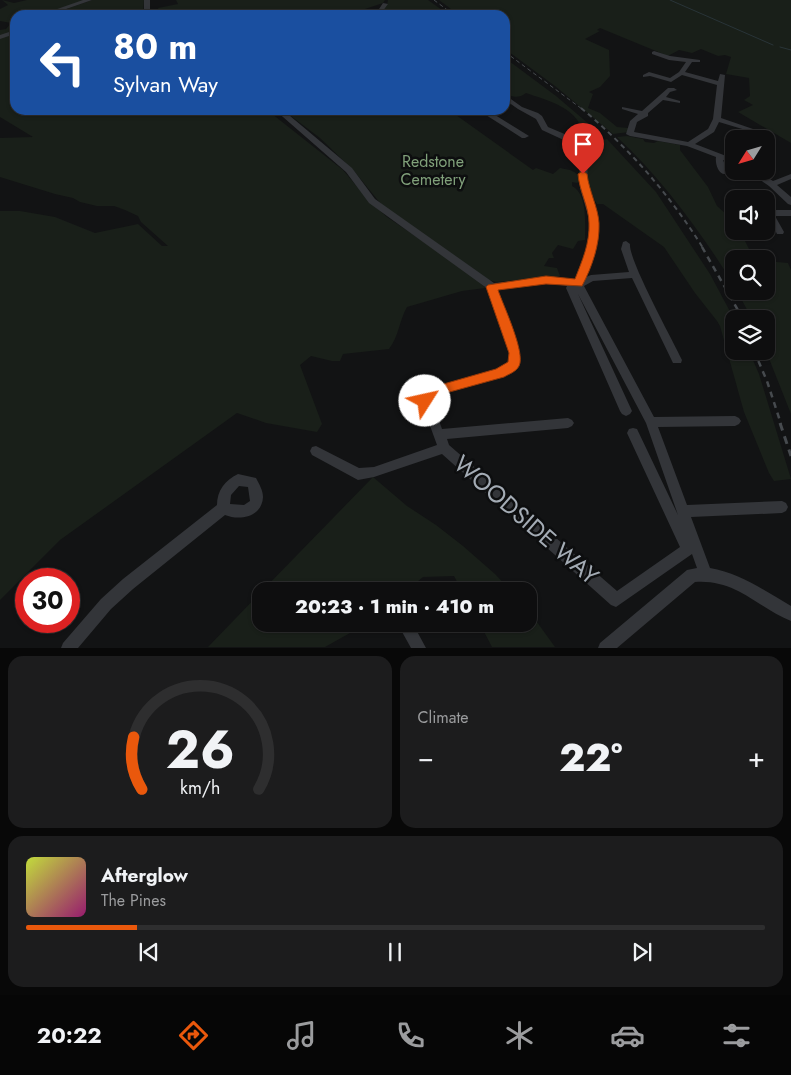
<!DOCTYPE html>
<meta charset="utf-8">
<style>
body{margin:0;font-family:Jost,sans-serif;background:#1c1c1d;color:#f1f3f6;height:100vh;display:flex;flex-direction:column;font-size:19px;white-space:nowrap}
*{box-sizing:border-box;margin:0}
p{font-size:16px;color:#9b9c9e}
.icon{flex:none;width:28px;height:28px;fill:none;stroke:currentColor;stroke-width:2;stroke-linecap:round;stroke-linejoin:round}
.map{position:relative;height:648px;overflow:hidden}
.side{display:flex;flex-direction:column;gap:8px;padding:8px;background:#080808;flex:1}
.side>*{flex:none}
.hud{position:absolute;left:10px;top:10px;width:500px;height:105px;border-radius:15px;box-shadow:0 1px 4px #0004,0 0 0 1px #2e2e2f;background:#1a4fa0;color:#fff;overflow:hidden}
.needle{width:32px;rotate:233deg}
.buttons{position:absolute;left:725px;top:130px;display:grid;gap:10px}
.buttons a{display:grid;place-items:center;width:50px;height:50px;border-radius:10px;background:#0e0e0f;box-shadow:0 1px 4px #0004,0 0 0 1px #2e2e2f;font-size:25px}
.speed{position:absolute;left:15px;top:568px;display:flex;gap:10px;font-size:25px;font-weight:700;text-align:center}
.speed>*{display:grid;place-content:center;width:65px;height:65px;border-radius:50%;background:#0e0e0f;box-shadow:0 1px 4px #0004,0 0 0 1px #2e2e2f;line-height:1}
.speed .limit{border:8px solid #d22;background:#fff;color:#111}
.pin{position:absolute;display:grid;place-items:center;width:42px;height:42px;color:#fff;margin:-51px -21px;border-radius:50% 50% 50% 0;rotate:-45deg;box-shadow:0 0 5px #0007}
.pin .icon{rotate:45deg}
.me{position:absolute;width:55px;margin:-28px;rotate:55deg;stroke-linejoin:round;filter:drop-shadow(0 0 4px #0008)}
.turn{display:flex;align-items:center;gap:18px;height:105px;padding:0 20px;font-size:22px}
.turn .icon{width:65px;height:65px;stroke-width:2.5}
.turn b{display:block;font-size:35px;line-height:42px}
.big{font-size:38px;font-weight:800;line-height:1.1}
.side .card{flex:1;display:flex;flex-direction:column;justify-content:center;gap:8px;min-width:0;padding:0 18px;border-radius:15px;background:#1c1c1d}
.side .dial{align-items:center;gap:0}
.dial svg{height:130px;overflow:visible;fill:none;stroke:#2e2e2f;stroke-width:7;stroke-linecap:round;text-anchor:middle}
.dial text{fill:#f1f3f6;stroke:none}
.song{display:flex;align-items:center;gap:15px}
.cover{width:60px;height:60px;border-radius:8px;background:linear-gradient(135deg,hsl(70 70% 55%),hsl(320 70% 35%))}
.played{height:5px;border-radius:2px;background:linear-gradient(90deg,#ea580c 15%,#2e2e2f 15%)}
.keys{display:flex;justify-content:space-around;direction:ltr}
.heat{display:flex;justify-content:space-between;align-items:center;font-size:28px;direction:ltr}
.side .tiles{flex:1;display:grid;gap:8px;grid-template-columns:1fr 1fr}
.card:last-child{grid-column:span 2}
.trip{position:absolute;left:252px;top:582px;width:285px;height:50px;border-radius:15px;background:#0e0e0f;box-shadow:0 1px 4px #0004,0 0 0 1px #2e2e2f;font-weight:800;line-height:50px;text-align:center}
.tab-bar{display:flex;height:80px;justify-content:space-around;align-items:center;background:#060606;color:#9b9c9e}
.tab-bar .icon{width:35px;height:35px}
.tab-bar .active{color:#ea580c}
.tab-bar b{font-size:22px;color:#f1f3f6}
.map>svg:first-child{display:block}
.green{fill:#191f19}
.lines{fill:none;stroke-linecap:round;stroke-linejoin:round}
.stream{stroke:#293438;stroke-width:1}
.minor{fill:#333539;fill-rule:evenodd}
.rail-far3{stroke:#464a4e;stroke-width:1;stroke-dasharray:4 3;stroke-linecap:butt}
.rail-far2{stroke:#464a4e;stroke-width:2;stroke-dasharray:5 4;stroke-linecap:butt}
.rail-far1{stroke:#464a4e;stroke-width:2.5;stroke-dasharray:6 5;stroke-linecap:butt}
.rail{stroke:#464a4e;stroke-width:3;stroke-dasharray:8 6;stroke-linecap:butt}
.route{fill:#ea580c;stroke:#983908}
.labels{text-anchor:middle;stroke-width:5;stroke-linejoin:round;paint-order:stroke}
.far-park-label{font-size:16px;fill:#80a07a;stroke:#0d0e0f}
.near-street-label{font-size:24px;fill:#a4acb5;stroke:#0d0e0f}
</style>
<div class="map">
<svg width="791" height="648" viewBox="0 0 791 648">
<rect width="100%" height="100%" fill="#121314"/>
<path class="green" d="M2 0 14 3 27 0H87L40 15H15V31L0 36V30L6 29 11 23 0 21V9L8 5Z
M92 0H144L143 15H49Z
M176 0H385L383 3 359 11 350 10 341 15H152V13L159 11 158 8 178 4Z
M388 0H428L449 15H443L434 9 405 15 398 13 381 15 379 14 387 5Z
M439 0H791V143L738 112 753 105 744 100 750 96 749 78 726 74 731 57 725 55 718 56 701 49 692 53 679 50 668 56 600 28 597 30 600 31 585 39 609 50 610 76 600 87 589 92 593 94 588 108 600 113 617 127 628 128 629 132 613 134 555 86 505 49V15H459Z
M15 34V110H267L343 170 370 202 387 217 482 281 485 288 462 291 407 307C399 321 399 336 389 349L343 354 340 361H332L311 356 300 365 322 424 317 432 266 423 237 413 60 540 0 600V211H20L55 217 95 233 138 224 162 246H168L141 222 138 216 125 210 114 206H97L80 202 73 198 55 194 0 177V138L33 137 0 117V38Z
M505 58 556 96 603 136 573 139 567 136 579 133 582 130C576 107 546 100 526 93 518 99 513 97 505 93Z
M283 110H449L533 170 536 168 553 174 560 168C569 170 578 170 580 181L577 183 572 182V186C588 194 585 225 585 240L578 241 573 249 558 245 552 253 554 258H549L544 266 557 268 560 276 557 277 496 282 489 280 381 204 354 171 320 138Z
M627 136 643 139 645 142 654 143 658 141 680 145V150L708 187 717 206 734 221V231H740L754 259H734V285C700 231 663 180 617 137Z
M607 139 656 192 710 274 734 319V351H749L759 374 791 479 774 481 769 473 744 412 720 326 717 321 695 293 664 247 603 204H597C589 192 580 155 592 143Z
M766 261 788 263 791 270V414L766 351V319H752L737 291H766Z
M373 477 407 506 436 525 463 546 495 574 511 591H462L454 576 423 577 406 591H262Z
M261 592V624H366L325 647H208Z
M529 611 555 647H492L480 624H529Z"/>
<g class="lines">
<path class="stream" d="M670 0 773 45
M780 47 791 50"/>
<path class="minor" d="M83 0H92L49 15H40Z
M144 0H150V15H144Z
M383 3 388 4C383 11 380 15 371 15L379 9Z
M15 30V34L0 39V35Z
M654 51 670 56 700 60V62H692L685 72 718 81 720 74 725 75 721 118 753 129 749 131 719 122 714 132 695 144 734 159V164L723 160 728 172 727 174H724C718 173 715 163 716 157L687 146 630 136 626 134 630 121 638 114 622 109V107L642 111 668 88H674L677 90 670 92 666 97 680 101V103L663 100 648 113V116L637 122 634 132 688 142 708 129 713 119 717 85 682 75 671 82 650 76 643 77V75L649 72 670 78 679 72 686 62 669 60 652 54V52Z
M505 95 522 107 538 113 542 116 548 127 574 138 587 153 588 188 598 222 596 252 586 277 591 275 629 272 621 249 623 242 626 241 630 244C628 259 673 341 682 360L681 363H673L632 278 593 281 584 286 654 417 735 416 739 418 741 421 739 424 735 426 658 427 687 505 782 501 786 503 788 507 786 511 782 513 691 517 710 568C740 573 765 591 791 606V621C757 607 736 579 695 582L617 648H598L600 643 687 570 697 568 692 554 616 607 611 605 442 454 374 477 358 480 312 455 310 451 312 447 316 446 359 468 374 467 437 445 421 401 423 392 434 387 502 369 509 362 510 356 488 289 369 203 346 172 275 110H283L352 168 375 199 494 283 546 277 575 280 586 252 590 222 580 188 579 153 568 142 542 130 536 119 518 109 505 100ZM546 283 567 286 566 288 620 411 622 414 626 416 630 414 632 411 578 294 646 423 678 515 637 429 633 428 629 429 627 433 680 547 617 591 449 445 447 439 568 428 572 426 574 423 572 420 568 418 442 429 432 401V398L435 395 505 376C514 373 520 366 520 356L498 290Z
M478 110H487L529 136 525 138H522Z
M747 171H757L773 181 791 174V179L777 185 791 197V205L788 204 769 186Z
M769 210H791V216H775L784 232 783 234H777L776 232 766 216V211Z
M238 474 256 478C259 484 263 490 263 497 262 517 240 521 225 515L133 589 111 609 78 648H61L63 643 101 599 123 579 217 505C217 491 225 480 238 474ZM239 486 248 487 250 501 244 505 230 504 231 495Z
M399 624H413L426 648H411L401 630Z"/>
<path class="rail-far3" d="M434 0 454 15
M505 52 582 109"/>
<path class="rail-far2" d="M581 108C629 148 670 195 703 248"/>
<path class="rail-far1" d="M702 247 743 319
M754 351 767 381 781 424"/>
<path class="rail" d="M780 423 791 456"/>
</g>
<path class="route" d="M583 171 587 174C589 191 598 207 599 223 600 244 592 267 582 286L546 284 498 290C503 305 526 353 519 366 516 372 509 374 504 377L435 396 430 405 425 407 421 405 419 401 426 389 496 369 508 362 509 353 486 287 488 285 546 276 575 279C582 261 590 243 589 223 589 207 579 190 578 174Z"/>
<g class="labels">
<g class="far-park-label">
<text x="433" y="167">Redstone<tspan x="433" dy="18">Cemetery</tspan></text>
</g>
<g class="near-street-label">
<text transform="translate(526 520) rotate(41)" y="8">WOODSIDE WAY</text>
</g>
</g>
</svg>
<div class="buttons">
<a><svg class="needle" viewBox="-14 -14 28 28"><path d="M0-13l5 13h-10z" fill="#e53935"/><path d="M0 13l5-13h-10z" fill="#9b9c9e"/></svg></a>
<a><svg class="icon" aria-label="sound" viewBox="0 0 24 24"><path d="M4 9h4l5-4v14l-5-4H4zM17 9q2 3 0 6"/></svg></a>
<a><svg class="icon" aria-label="search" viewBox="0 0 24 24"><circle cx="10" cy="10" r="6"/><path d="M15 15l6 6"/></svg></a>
<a><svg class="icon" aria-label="layers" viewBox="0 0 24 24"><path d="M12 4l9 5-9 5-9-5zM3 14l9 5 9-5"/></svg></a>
</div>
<div class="speed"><div class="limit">30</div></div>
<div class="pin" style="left:583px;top:174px;background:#d93025"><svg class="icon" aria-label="arrive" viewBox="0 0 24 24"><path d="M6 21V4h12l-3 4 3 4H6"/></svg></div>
<svg class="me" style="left:425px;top:401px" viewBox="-20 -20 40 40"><circle r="19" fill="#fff"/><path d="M0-13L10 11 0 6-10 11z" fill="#ea580c"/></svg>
<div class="trip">20:23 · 1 min · 410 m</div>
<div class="hud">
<div class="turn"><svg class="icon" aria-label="left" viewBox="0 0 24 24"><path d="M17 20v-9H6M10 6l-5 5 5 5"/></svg><div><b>80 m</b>Sylvan Way</div></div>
</div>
</div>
<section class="side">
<div class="tiles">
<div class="card dial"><svg viewBox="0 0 100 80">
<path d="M14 69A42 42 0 1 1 86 69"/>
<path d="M14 69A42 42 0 0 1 9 37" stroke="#ea580c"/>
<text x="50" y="56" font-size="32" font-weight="700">26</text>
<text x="50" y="72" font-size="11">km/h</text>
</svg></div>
<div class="card"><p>Climate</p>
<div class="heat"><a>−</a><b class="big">22°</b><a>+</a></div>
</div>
<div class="card">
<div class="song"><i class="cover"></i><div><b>Afterglow</b><p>The Pines</p></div></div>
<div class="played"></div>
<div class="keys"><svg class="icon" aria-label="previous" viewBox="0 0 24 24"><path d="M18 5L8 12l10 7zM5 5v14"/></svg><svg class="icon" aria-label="pause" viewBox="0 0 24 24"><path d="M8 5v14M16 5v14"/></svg><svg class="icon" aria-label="next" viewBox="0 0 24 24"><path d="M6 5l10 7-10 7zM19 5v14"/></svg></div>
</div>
</div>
</section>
<nav class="tab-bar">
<b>20:22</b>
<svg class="icon active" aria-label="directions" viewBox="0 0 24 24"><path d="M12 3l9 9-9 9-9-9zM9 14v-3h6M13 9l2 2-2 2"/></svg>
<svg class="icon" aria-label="music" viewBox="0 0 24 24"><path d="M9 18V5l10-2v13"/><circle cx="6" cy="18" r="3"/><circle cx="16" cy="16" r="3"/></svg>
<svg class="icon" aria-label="phone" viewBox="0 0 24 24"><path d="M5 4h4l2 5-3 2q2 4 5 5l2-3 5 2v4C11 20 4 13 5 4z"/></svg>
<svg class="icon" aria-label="climate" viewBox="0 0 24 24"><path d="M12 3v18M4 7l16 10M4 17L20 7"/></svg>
<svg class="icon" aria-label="car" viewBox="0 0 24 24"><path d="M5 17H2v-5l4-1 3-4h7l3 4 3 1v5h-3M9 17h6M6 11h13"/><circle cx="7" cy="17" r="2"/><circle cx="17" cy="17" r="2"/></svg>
<svg class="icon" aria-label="filters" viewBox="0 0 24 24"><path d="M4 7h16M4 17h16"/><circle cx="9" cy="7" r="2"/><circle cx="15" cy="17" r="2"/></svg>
</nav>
